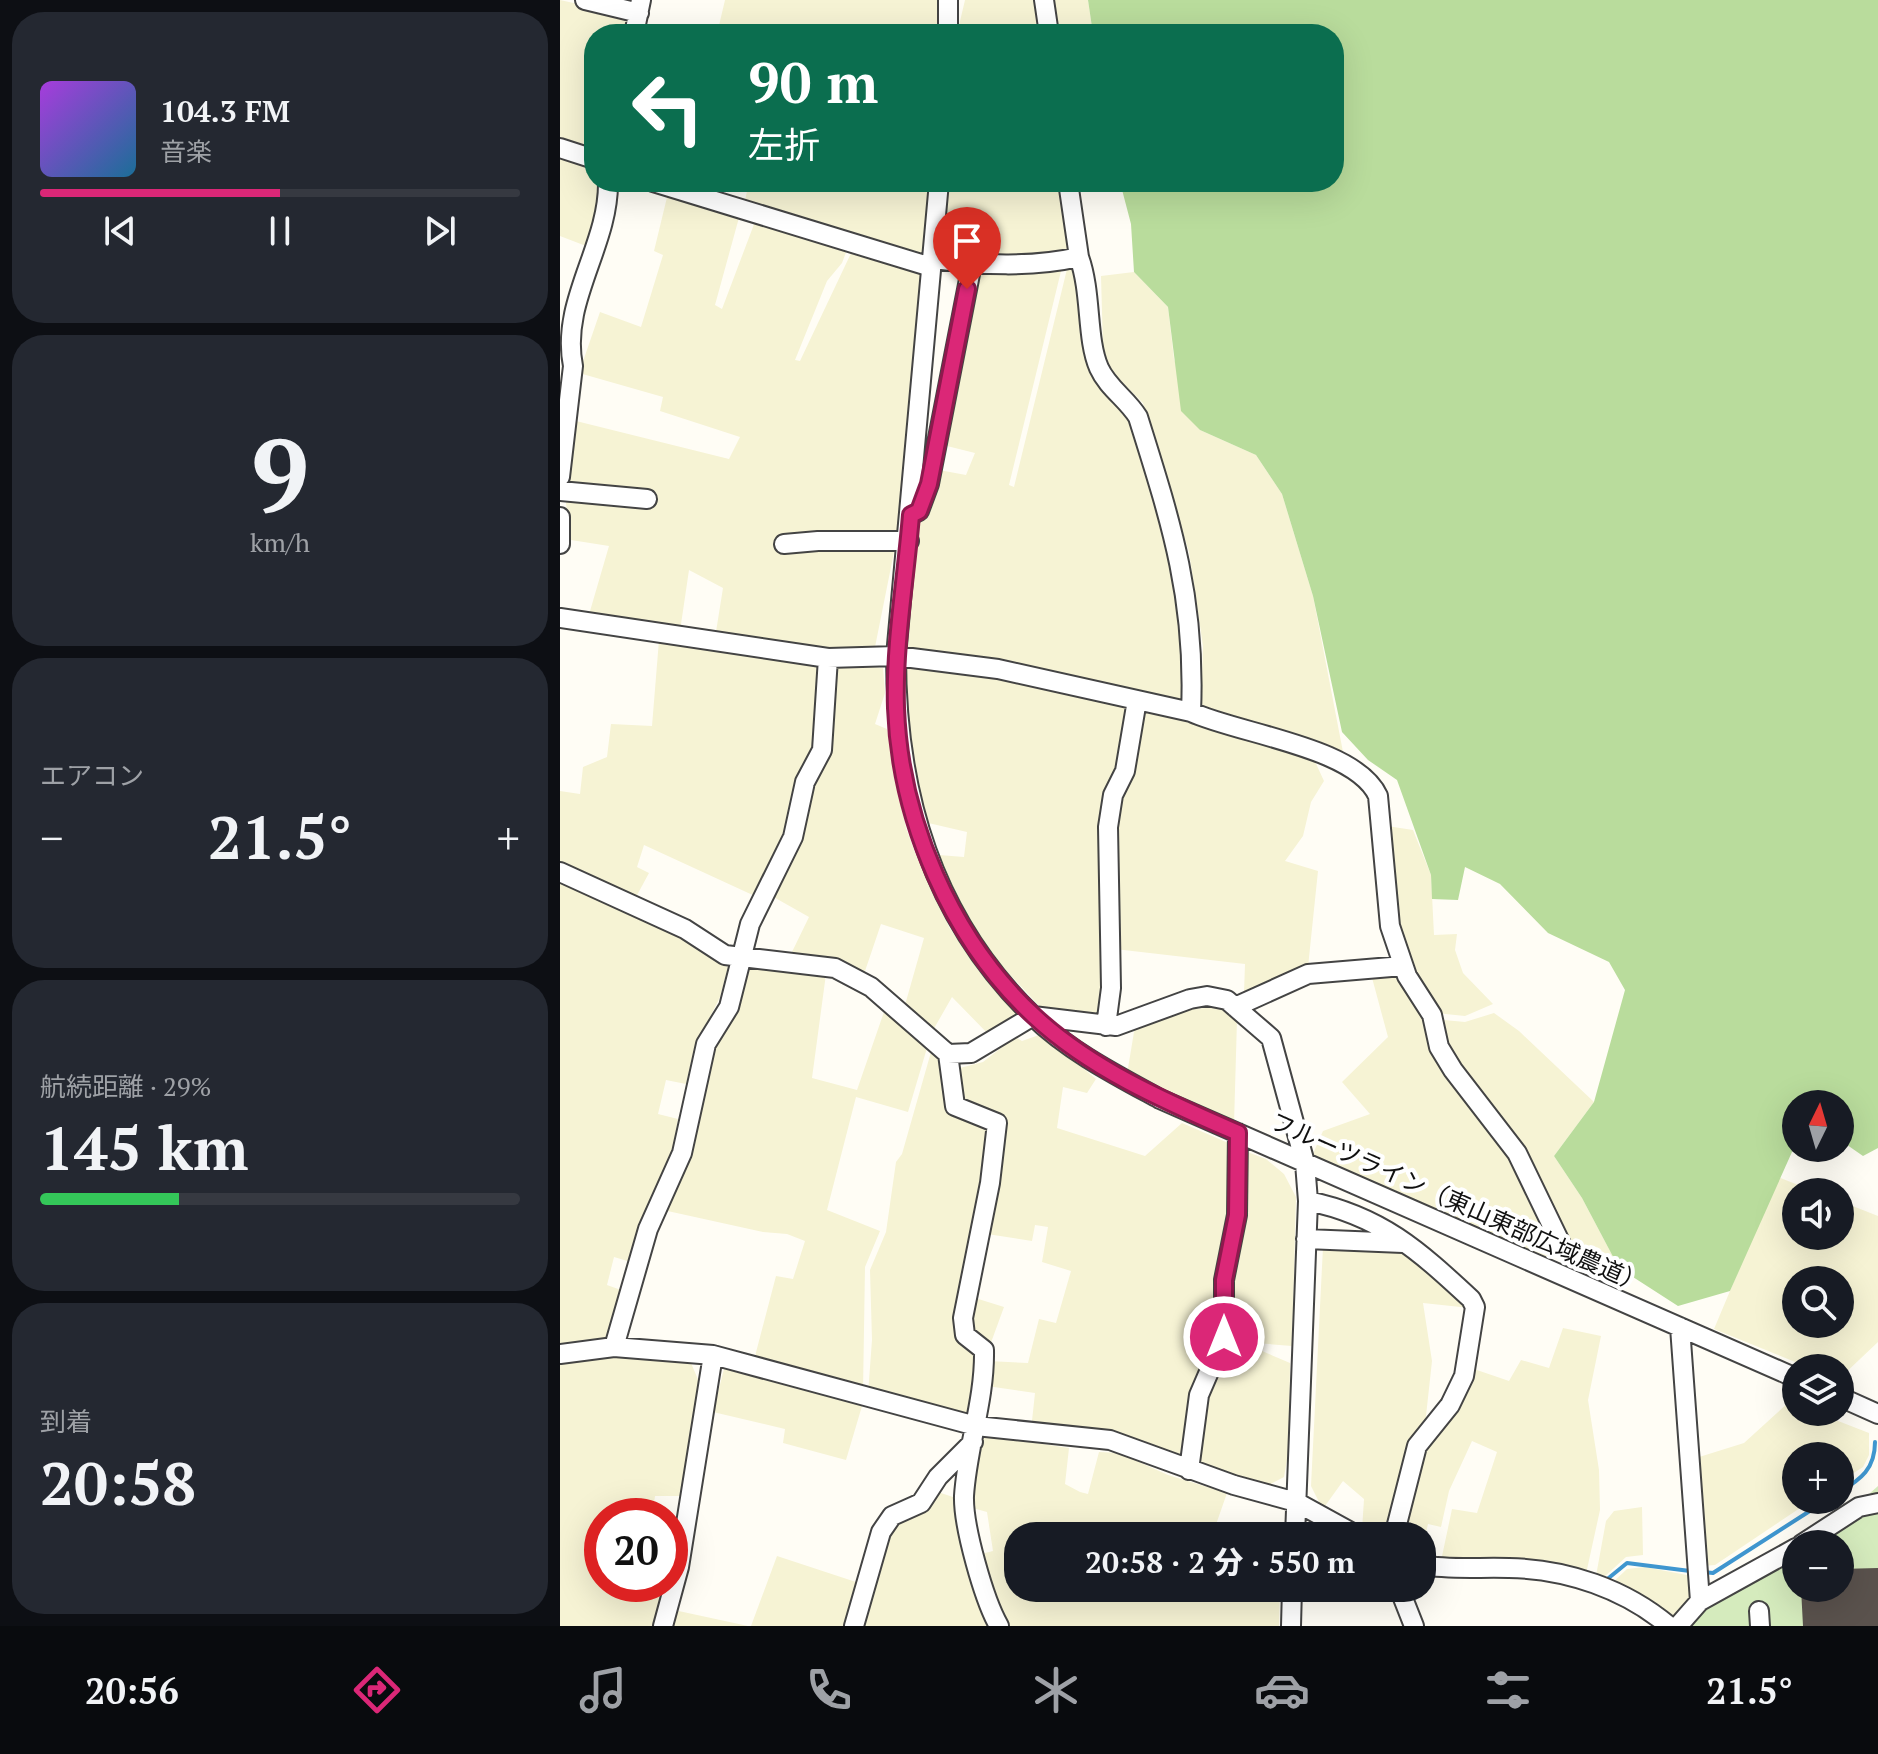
<!DOCTYPE html>
<html lang="ja">
<meta charset="utf-8">
<style>
body{margin:0;font-family:"PT Serif","Noto Sans JP",serif;background:#242831;color:#f1f3f6;height:100vh;display:flex;flex-direction:column;font-size:30px;white-space:nowrap}
*{box-sizing:border-box;margin:0}
p{font-size:26px;color:#9ea1a6}
.icon{flex:none;width:44px;height:44px;fill:none;stroke:currentColor;stroke-width:2;stroke-linecap:round;stroke-linejoin:round}
.map{position:relative;flex:1;overflow:hidden}
.sheet{display:flex;flex-direction:column;gap:12px;padding:12px;background:#0d0f14;width:560px}
.sheet>*{flex:none}
.guide{position:absolute;left:24px;top:24px;width:760px;height:168px;border-radius:32px;box-shadow:0 8px 32px #0002;background:#0b6e4f;color:#fff;overflow:hidden}
.needle{width:52px;rotate:5deg}
.tools{position:absolute;left:1222px;top:1090px;display:grid;gap:16px}
.tools a{display:grid;place-items:center;width:72px;height:72px;border-radius:50%;background:#171b24;box-shadow:0 8px 32px #0002;font-size:40px}
.speed{position:absolute;left:24px;top:1498px;display:flex;gap:16px;font-size:40px;font-weight:700;text-align:center}
.speed>*{display:grid;place-content:center;width:104px;height:104px;border-radius:50%;background:#171b24;box-shadow:0 8px 32px #0002;line-height:1}
.speed .limit{border:12px solid #d22;background:#fff;color:#111}
.pin{position:absolute;display:grid;place-items:center;width:68px;height:68px;color:#fff;margin:-82px -34px;border-radius:50% 50% 50% 0;rotate:-45deg;box-shadow:0 0 8px #0007}
.pin .icon{rotate:45deg}
.me{position:absolute;width:88px;margin:-44px;rotate:0deg;stroke-linejoin:round;filter:drop-shadow(0 0 6px #0008)}
.turn{display:flex;align-items:center;gap:28px;height:168px;padding:0 32px;font-size:36px}
.turn .icon{width:104px;height:104px;stroke-width:2.5}
.turn b{display:block;font-size:56px;line-height:68px}
.big{font-size:60px;font-weight:800;line-height:1.1}
.sheet .tile{flex:1;display:flex;flex-direction:column;justify-content:center;gap:12px;min-width:0;padding:0 28px;border-radius:32px;background:#242831}
.sheet .dial{align-items:center;gap:0}
.dial b{font-size:104px;line-height:1}
.song{display:flex;align-items:center;gap:24px}
.cover{width:96px;height:96px;border-radius:12px;background:linear-gradient(135deg,hsl(280 70% 55%),hsl(200 70% 35%))}
.played{height:8px;border-radius:4px;background:linear-gradient(90deg,#db2777 50%,#363941 50%)}
.keys{display:flex;justify-content:space-around;direction:ltr}
.heat{display:flex;justify-content:space-between;align-items:center;font-size:44px;direction:ltr}
.charge{height:12px;border-radius:6px;background:linear-gradient(90deg,#34c759 29%,#363941 0)}
.trip{position:absolute;left:444px;top:1522px;width:432px;height:80px;border-radius:32px;background:#171b24;box-shadow:0 8px 32px #0002;font-weight:800;line-height:80px;text-align:center}
.tabs{display:flex;height:128px;justify-content:space-around;align-items:center;background:#090b0e;color:#9ea1a6}
.tabs .icon{width:56px;height:56px}
.tabs .selected{color:#db2777}
.tabs b{font-size:36px;color:#f1f3f6}
main{display:flex;flex:1;min-height:0}
.map>svg:first-child{display:block}
.farmland{fill:#f6f3d4;fill-rule:evenodd}
.green{fill:#d5ebbd;fill-rule:evenodd}
.forest{fill:#b9dc9c}
.lines{fill:none;stroke-linecap:round;stroke-linejoin:round}
.stream{stroke:#3f96cf;stroke-width:4}
.building{fill:#5a524d}
.minor-casing{stroke:#444;stroke-width:22}
.minor{stroke:#fff;stroke-width:18}
.route-casing{stroke:#8e194d;stroke-width:20}
.route{stroke:#db2777;stroke-width:14}
.labels{text-anchor:middle;stroke-width:8;stroke-linejoin:round;paint-order:stroke}
.street-label{font-size:24px;fill:#111;stroke:#fff}
</style>
<main>
<section class="sheet">
<div class="tile">
<div class="song"><i class="cover"></i><div><b>104.3 FM</b><p>音楽</p></div></div>
<div class="played"></div>
<div class="keys"><svg class="icon" aria-label="previous" viewBox="0 0 24 24"><path d="M18 5L8 12l10 7zM5 5v14"/></svg><svg class="icon" aria-label="pause" viewBox="0 0 24 24"><path d="M8 5v14M16 5v14"/></svg><svg class="icon" aria-label="next" viewBox="0 0 24 24"><path d="M6 5l10 7-10 7zM19 5v14"/></svg></div>
</div>
<div class="tile dial"><b>9</b><p>km/h</p></div>
<div class="tile"><p>エアコン</p>
<div class="heat"><a>−</a><b class="big">21.5°</b><a>+</a></div>
</div>
<div class="tile"><p>航続距離 · 29%</p><b class="big">145 km</b><div class="charge"></div></div>
<div class="tile"><p>到着</p><b class="big">20:58</b></div>
</section>
<div class="map">
<svg width="1318" height="1626" viewBox="0 0 1318 1626">
<rect width="100%" height="100%" fill="#fffdf5"/>
<path class="farmland" d="M0 0 72 16 67 34H34V155L0 144Z
M165 0H379L380 34H157Z
M405 0H478L481 34H397Z
M490 0H528L533 34H496L497 23Z
M0 154 34 167V182H40L36 218 26 246 0 236Z
M189 182H371L364 261 184 205Z
M387 182H502L509 250 501 257 436 260 382 253Z
M109 189 180 214 155 305 162 309 196 219 288 247 282 263 267 281 235 360 240 361 293 249 362 271 338 537 218 539 214 546 221 549 335 547 314 652 155 638 163 588 129 570 120 631 28 618 49 546 11 540 5 496 16 421 169 459 180 437 100 411 103 397 19 373 40 312 81 327 103 255 94 251Z
M508 265 516 266 530 364 576 424 619 588 626 705 345 656 360 523 379 470 406 475 415 453 383 445 416 270 502 267 449 485 454 487Z
M574 272 608 307 614 359 640 430 696 455 722 494 753 596 783 752 669 720 641 706 643 646 629 552 583 403 551 371 543 348 541 276Z
M99 640 261 663 256 748 232 828 197 897 84 845 77 867 89 873 76 897 0 865V791L20 794 23 767 47 757 51 724 92 726Z
M271 663 323 668 325 693 315 724 327 729 346 828 354 850 389 927 418 970 462 1018 433 1039 392 997 372 1032 345 1005 364 938 321 924 304 974 231 954 249 917 210 895 239 833Z
M345 667 440 676 571 703 561 768 543 1020 484 1011 427 950 389 892 379 855 404 857 407 832 364 822 347 746Z
M582 707 628 717 660 733 752 755 764 781 751 802 743 836 725 861 758 871 748 967 684 993 685 964 555 949 554 830Z
M827 826 853 830 871 875 874 935 897 934 895 950 903 973 933 1004 905 1016 876 1013 852 976 840 937Z
M0 880 120 930 168 967 160 997 134 1049 126 1084 106 1080 98 1114 118 1119 112 1153 74 1263 54 1257 47 1285 61 1290 52 1318V1337L0 1345Z
M187 967H223L266 974 252 1078 297 1090 325 1009 367 1048 348 1112 296 1097 267 1210 320 1231 305 1267 303 1392 194 1360 216 1276 233 1279 245 1241 227 1234 203 1232 103 1210 146 1057Z
M840 972 952 1153 996 1245 989 1258 752 1156 763 1131 810 1114 782 1082 828 1037 811 974Z
M664 1007 677 1020 674 1124 567 1074 575 1026 628 1009Z
M934 1013 959 1031 1034 1102 994 1156 1022 1198 1059 1268 1049 1282 1012 1247 960 1148 883 1041 884 1020 905 1022Z
M482 1034 536 1079 527 1093 503 1087 497 1128 585 1156 622 1123 673 1145 670 1216 656 1341 620 1466 471 1430 475 1393 427 1386 428 1361 468 1363 479 1319 496 1323 511 1271 482 1262 488 1227 475 1225 472 1241 427 1234 438 1120 398 1105 396 1069 423 1062 455 1037 462 1041Z
M371 1052 385 1061 391 1110 432 1126 401 1312 420 1352 413 1417 308 1394 312 1340 310 1270 326 1232 336 1162 342 1154Z
M682 1150 706 1159 724 1174 736 1197 732 1346 672 1341 670 1282Z
M1218 1177 1256 1192H1236V1236H1280V1201L1318 1216V1342L1280 1378V1368H1250L1154 1329ZM1236 1280H1280V1324H1236Z
M763 1247 838 1250 859 1258 910 1308 863 1303 872 1361 865 1425 829 1536 802 1530 804 1499 783 1481 765 1506 760 1504 751 1486Z
M412 1297 444 1307 429 1348 411 1338Z
M1003 1328 1041 1336 1028 1400 1039 1470 1040 1510 1026 1574 881 1561 892 1509 917 1513 937 1452 912 1441 889 1491 881 1527 868 1524 865 1537 842 1535 862 1451 898 1405 914 1369 949 1381 961 1360 989 1368Z
M666 1344 702 1351 730 1363 729 1448 724 1477 705 1487 629 1465 643 1397Z
M58 1354 131 1363 146 1398 127 1496H95L92 1516H42V1584H107L97 1626H0V1364Z
M164 1369 302 1406 286 1460 223 1443 225 1429 153 1412Z
M1229 1402 1236 1404V1412H1255L1309 1433V1455L1303 1467 1280 1482V1456H1236V1500H1252L1155 1565 1143 1566 1136 1458 1184 1443Z
M423 1435 509 1448 505 1484 520 1492 528 1494 539 1452 559 1453 608 1475 667 1493 652 1536H458V1588H706L720 1590 719 1626H444L421 1554 433 1551 427 1512 409 1507Z
M378 1492 399 1499 432 1626H299L323 1536 335 1520Z
M1082 1507 1083 1555 1066 1557 1042 1579 1036 1576 1046 1521 1054 1511Z
M217 1556 299 1583 288 1626H191Z
M1085 1567 1132 1576 1137 1601 1112 1618 1050 1585 1067 1569Z
M114 1610 188 1626H111Z"/>
<path class="green" d="M1318 1486V1626H1130L1140 1601 1299 1503ZM1236 1544H1280V1588H1236Z"/>
<path class="forest" d="M528 0H1318V1148L1303 1156 1280 1140V1104H1236V1143L1170 1291 1118 1306 1059 1268 1022 1198 994 1156 1034 1102 1065 990 1049 962 988 933 940 884 905 867 898 900 872 899 871 875 837 780 808 760 782 732 753 596 722 494 696 455 640 430 621 411 608 307 574 272 571 224 560 182H774V34H533Z"/>
<g class="lines">
<path class="stream" d="M1280 1492C1301 1479 1315 1469 1315 1442
M1143 1572 1153 1573 1267 1500
M1045 1581 1067 1563 1130 1571"/>
</g>
<path class="building" d="M1318 1568V1626H1243L1241 1588H1280V1569Z"/>
<g class="lines">
<g class="minor-casing">
<path id="minor" d="M25 0 79 13
M484 0 489 34
M74 34 81 0
M388 34V0
M0 148 34 159
M93 182 371 267
M379 182 336 656C336 793 372 918 473 1016 509 1051 556 1075 600 1099L1236 1378
M508 182 519 257
M0 477 13 366C0 301 49 246 48 182
M0 491 87 499
M353 514 359 511 369 484 412 264
M0 517V544
M224 544 258 541H349
M0 618 268 658 336 656 438 669 631 712C636 599 611 522 578 417 567 399 548 388 539 368 526 338 532 293 519 257 470 268 422 265 373 259
M631 712C679 734 796 747 818 796L830 926 847 976 872 1015 879 1047 893 1070 957 1153 1001 1244
M0 872 125 929 165 955 275 968 311 987 388 1054 411 1053 473 1016 556 1026 630 999 647 996 667 1000 711 1038 745 1163 748 1201 735 1536
M675 1007 748 974 843 966
M546 1026 551 988 548 827 553 795 565 771 577 700
M388 1054 395 1106 437 1123 430 1183 403 1318 405 1335 424 1350C425 1400 407 1447 404 1496 403 1526 424 1600 439 1626
M748 1201C821 1216 858 1250 911 1299L915 1307 904 1376 890 1405 857 1446 834 1536
M746 1239 843 1243
M1120 1327 1140 1601
M54 1347 88 1229 122 1153 146 1044 169 1007 190 924 233 837 245 782 262 750 268 658
M0 1354 54 1347 153 1355 416 1426 550 1440 674 1485 736 1502 798 1536
M1280 1397 1318 1414
M629 1470 639 1395 664 1337V1280L677 1215 678 1133
M1242 1544 1299 1507 1318 1503
M862 1565C890 1570 920 1567 949 1568 1007 1569 1065 1589 1109 1626
M839 1588 854 1626
M1199 1611 1200 1626
M103 1626 119 1567 153 1355
M294 1626 321 1532 332 1516 361 1503 378 1477 413 1442
M731 1626 732 1588
M1118 1626 1140 1601 1236 1548"/>
</g>
<use href="#minor" class="minor"/>
</g>
<g class="lines">
<g class="route-casing">
<path id="route" d="M407 289 369 484 359 511 351 515C346 579 334 643 336 708 340 820 391 939 474 1016 532 1070 607 1102 678 1133L677 1215 664 1280V1337"/>
</g>
<use href="#route" class="route"/>
</g>
<g class="labels">
<g class="street-label">
<text transform="translate(898 1203) rotate(24)" y="8">フルーツライン（東山東部広域農道）</text>
</g>
</g>
</svg>
<div class="tools">
<a><svg class="needle" viewBox="-14 -14 28 28"><path d="M0-13l5 13h-10z" fill="#e53935"/><path d="M0 13l5-13h-10z" fill="#9ea1a6"/></svg></a>
<a><svg class="icon" aria-label="sound" viewBox="0 0 24 24"><path d="M4 9h4l5-4v14l-5-4H4zM17 9q2 3 0 6"/></svg></a>
<a><svg class="icon" aria-label="search" viewBox="0 0 24 24"><circle cx="10" cy="10" r="6"/><path d="M15 15l6 6"/></svg></a>
<a><svg class="icon" aria-label="layers" viewBox="0 0 24 24"><path d="M12 4l9 5-9 5-9-5zM3 14l9 5 9-5"/></svg></a>
<a>+</a>
<a>−</a>
</div>
<div class="speed"><div class="limit">20</div></div>
<div class="pin" style="left:407px;top:289px;background:#d93025"><svg class="icon" aria-label="arrive" viewBox="0 0 24 24"><path d="M6 21V4h12l-3 4 3 4H6"/></svg></div>
<svg class="me" style="left:664px;top:1337px" viewBox="-20 -20 40 40"><circle r="17" fill="#db2777" stroke="#fff" stroke-width="3"/><path d="M0-11L8 9 0 5-8 9z" fill="#fff"/></svg>
<div class="trip">20:58 · 2 分 · 550 m</div>
<div class="guide">
<div class="turn"><svg class="icon" aria-label="left" viewBox="0 0 24 24"><path d="M17 20v-9H6M10 6l-5 5 5 5"/></svg><div><b>90 m</b>左折</div></div>
</div>
</div>
</main>
<nav class="tabs">
<b>20:56</b>
<svg class="icon selected" aria-label="directions" viewBox="0 0 24 24"><path d="M12 3l9 9-9 9-9-9zM9 14v-3h6M13 9l2 2-2 2"/></svg>
<svg class="icon" aria-label="music" viewBox="0 0 24 24"><path d="M9 18V5l10-2v13"/><circle cx="6" cy="18" r="3"/><circle cx="16" cy="16" r="3"/></svg>
<svg class="icon" aria-label="phone" viewBox="0 0 24 24"><path d="M5 4h4l2 5-3 2q2 4 5 5l2-3 5 2v4C11 20 4 13 5 4z"/></svg>
<svg class="icon" aria-label="climate" viewBox="0 0 24 24"><path d="M12 3v18M4 7l16 10M4 17L20 7"/></svg>
<svg class="icon" aria-label="car" viewBox="0 0 24 24"><path d="M5 17H2v-5l4-1 3-4h7l3 4 3 1v5h-3M9 17h6M6 11h13"/><circle cx="7" cy="17" r="2"/><circle cx="17" cy="17" r="2"/></svg>
<svg class="icon" aria-label="filters" viewBox="0 0 24 24"><path d="M4 7h16M4 17h16"/><circle cx="9" cy="7" r="2"/><circle cx="15" cy="17" r="2"/></svg>
<b>21.5°</b>
</nav>
